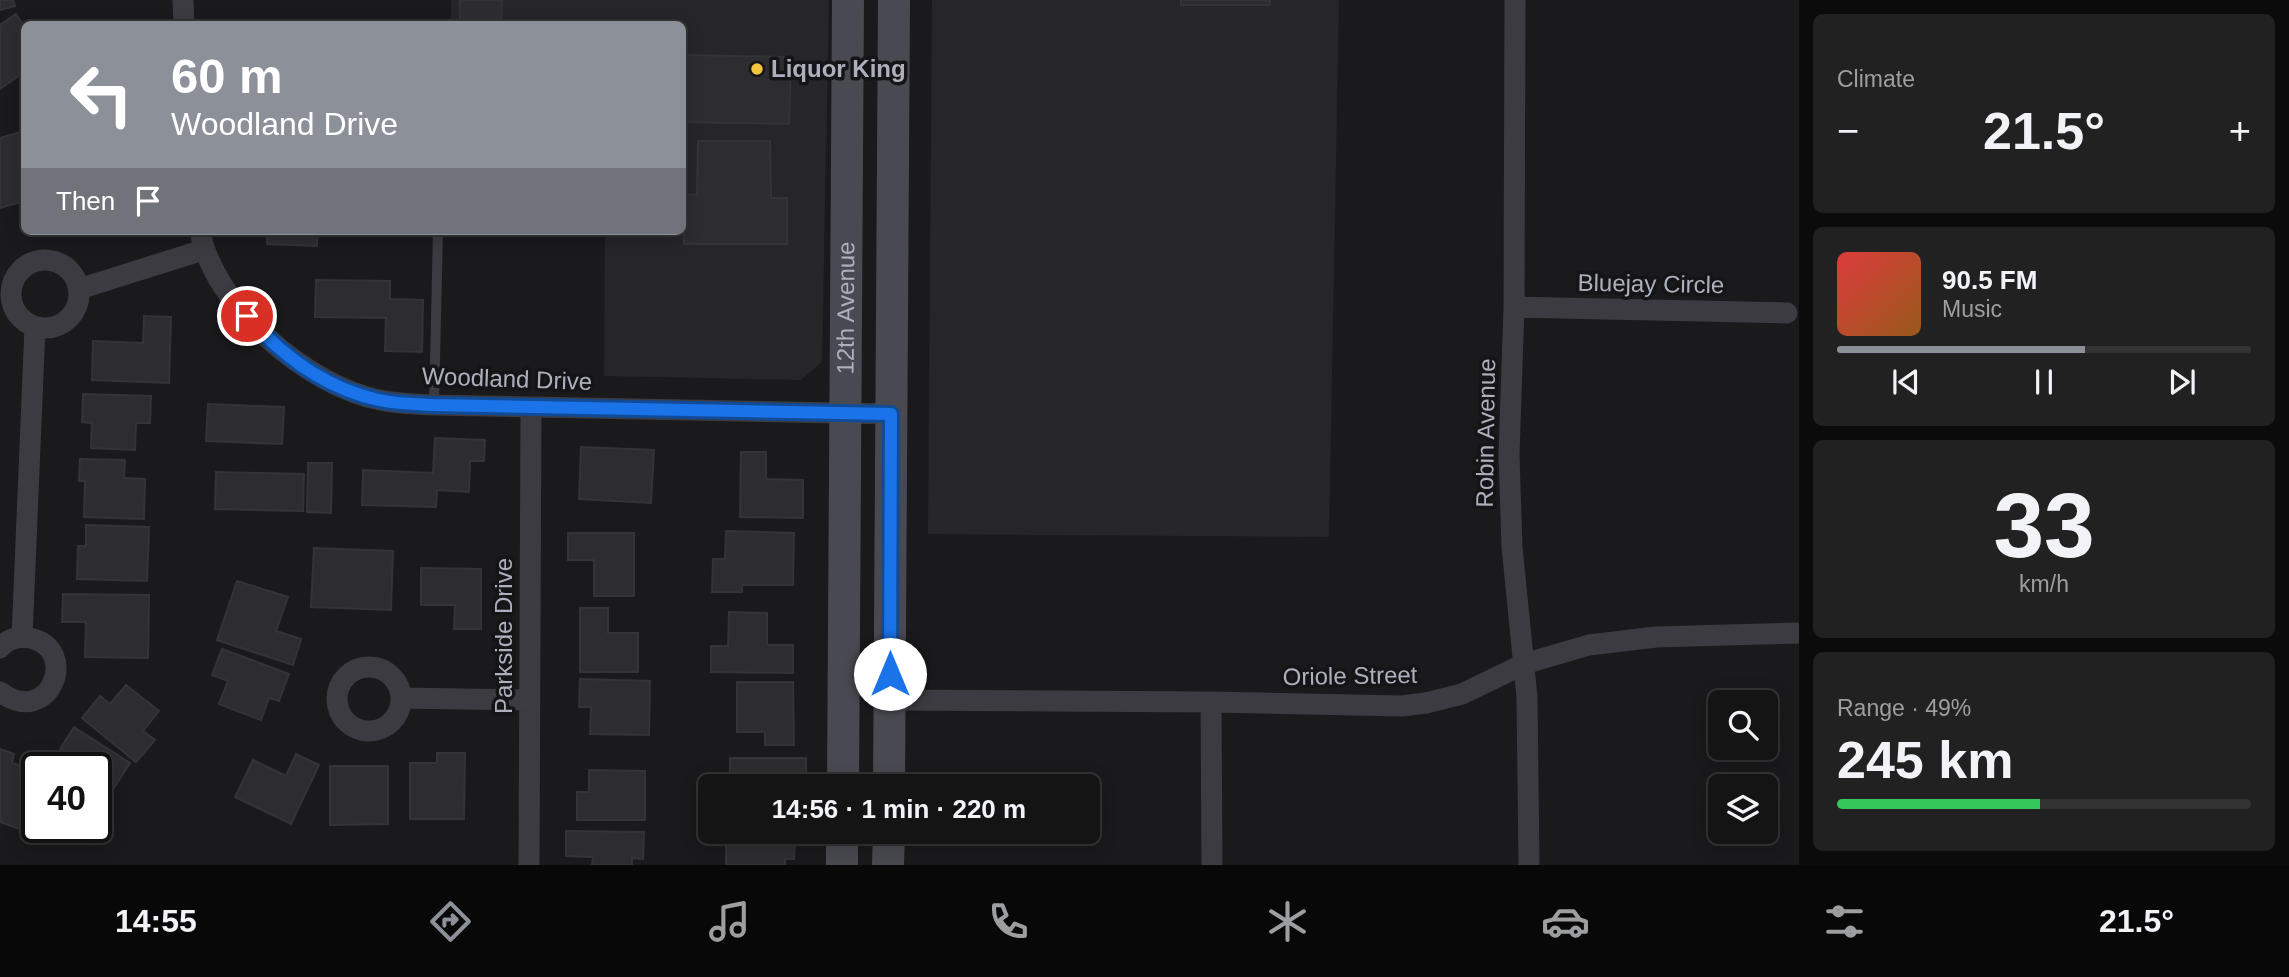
<!DOCTYPE html>
<meta charset="utf-8">
<style>
body{margin:0;font-family:Helvetica,sans-serif;background:#212122;color:#f1f3f6;height:100vh;display:flex;flex-direction:column;font-size:26px;white-space:nowrap}
*{box-sizing:border-box;margin:0}
p{font-size:23px;color:#9d9ea0}
.icon{flex:none;width:38px;height:38px;fill:none;stroke:currentColor;stroke-width:2;stroke-linecap:round;stroke-linejoin:round}
.map{position:relative;flex:1;overflow:hidden}
.panel{display:flex;flex-direction:column;gap:14px;padding:14px;background:#0b0b0c;width:490px}
.panel>*{flex:none}
.guide{position:absolute;left:21px;top:21px;width:665px;height:214px;border-radius:10px;box-shadow:0 4px 18px #0003,0 0 0 2px #333334;background:#8c9099;color:#fff;overflow:hidden}
.tools{position:absolute;left:1708px;top:690px;display:grid;gap:14px}
.tools a{display:grid;place-items:center;width:70px;height:70px;border-radius:10px;background:#141415;box-shadow:0 4px 18px #0003,0 0 0 2px #333334;font-size:35px}
.speed{position:absolute;left:21px;top:752px;display:flex;gap:14px;font-size:35px;font-weight:700;text-align:center}
.speed>*{display:grid;place-content:center;width:91px;height:91px;border-radius:50%;background:#141415;box-shadow:0 4px 18px #0003,0 0 0 2px #333334;line-height:1}
.speed .limit{border:4px solid #111;border-radius:10px;background:#fff;color:#111}
.pin{position:absolute;display:grid;place-items:center;width:60px;height:60px;color:#fff;margin:-30px;border:4px solid #fff;border-radius:50%;box-shadow:0 2px 7px #0007}
.me{position:absolute;width:77px;margin:-38px;rotate:0deg;stroke-linejoin:round;filter:drop-shadow(0 0 5px #0008)}
.turn{display:flex;align-items:center;gap:24px;height:147px;padding:0 35px;font-size:32px}
.turn .icon{width:91px;height:91px;stroke-width:2.5}
.turn b{display:block;font-size:49px;line-height:60px}
.then{display:flex;align-items:center;height:66px;padding:0 35px;background:#0003;gap:14px;font-size:26px}
.big{font-size:52px;font-weight:800;line-height:1.1}
.panel .widget{flex:1;display:flex;flex-direction:column;justify-content:center;gap:10px;min-width:0;padding:0 24px;border-radius:10px;background:#212122}
.panel .dial{align-items:center;gap:0}
.dial b{font-size:91px;line-height:1}
.song{display:flex;align-items:center;gap:21px}
.cover{width:84px;height:84px;border-radius:10px;background:linear-gradient(135deg,hsl(0 70% 55%),hsl(30 70% 35%))}
.played{height:7px;border-radius:4px;background:linear-gradient(90deg,#8c9099 60%,#333334 60%)}
.keys{display:flex;justify-content:space-around;direction:ltr}
.heat{display:flex;justify-content:space-between;align-items:center;font-size:38px;direction:ltr}
.charge{height:10px;border-radius:5px;background:linear-gradient(90deg,#34c759 49%,#333334 0)}
.trip{position:absolute;left:698px;top:774px;width:402px;height:70px;border-radius:10px;background:#141415;box-shadow:0 4px 18px #0003,0 0 0 2px #333334;font-weight:800;line-height:70px;text-align:center}
.tabs{display:flex;height:112px;justify-content:space-around;align-items:center;background:#080808;color:#9d9ea0}
.tabs .icon{width:49px;height:49px}
.tabs .current{color:#8c9099}
.tabs b{font-size:32px;color:#f1f3f6}
main{display:flex;flex:1;min-height:0}
.map>svg:first-child{display:block}
.built{fill:#262629}
.building{fill:#2d2d30;stroke:#343438;stroke-width:2}
.lines{fill:none;stroke-linecap:round;stroke-linejoin:round}
.lane{stroke:#3b3b41;stroke-width:10}
.street{stroke:#3b3b41;stroke-width:21}
.secondary{stroke:#494a51;stroke-width:32}
.route-casing{stroke:#114b97;stroke-width:18}
.route{stroke:#1a73e8;stroke-width:12}
.poi-dot{fill:#f2c33d;stroke:#151517;stroke-width:2.5}
.labels{text-anchor:middle;stroke-width:7;stroke-linejoin:round;paint-order:stroke}
.poi-label{font-size:24px;font-weight:bold;fill:#adb0bc;stroke:#151517;text-anchor:start}
.street-label{font-size:24px;fill:#adb0bc;stroke:#151517}
</style>
<main>
<div class="map">
<svg width="1799" height="865" viewBox="0 0 1799 865">
<rect width="100%" height="100%" fill="#1a1a1c"/>
<path class="built" d="M451 0H829L822 362 801 380 604 376 605 231H682V24H451Z
M932 0H1339L1329 537 928 534Z"/>
<path class="building" d="M0 0H13L15 6 0 10Z
M460 0H502L501 24H460Z
M1181 0H1270V5H1181Z
M16 14 24 26V72L0 89V25Z
M682 55 791 57 789 124 682 122Z
M24 131V201L0 208V138Z
M698 141H770L771 198H787V244H684V194L697 195Z
M267 231H318L317 246 267 244Z
M316 280 390 281V299L423 300 422 352 385 351 386 318 315 317Z
M144 316 171 317 169 383 92 380 93 341 143 343Z
M83 394 151 396 150 423H136L135 450 91 448 92 423 82 422Z
M208 404 284 407 282 444 206 441Z
M435 438 485 440 484 461H470L469 492 437 490 436 507 362 505 363 470 433 473Z
M581 447 654 450 651 503 579 499Z
M741 452H766V479L803 480V518L740 517Z
M80 459 125 460 124 478 145 479 144 519 84 517 85 481H79Z
M308 463H332L331 513 307 512Z
M216 472 304 474 303 511 215 509Z
M86 525 149 527 147 581 77 579 78 546H86Z
M726 531 794 533 793 585H742V592H712L713 559H725Z
M568 533H634V596H594V560H568Z
M314 548 393 551 391 610 311 607Z
M421 568 481 569V629H454L455 605H421Z
M237 581 288 597 276 631 301 639 293 665 217 640Z
M63 594 149 595 148 658 85 657 86 622H62Z
M580 608H608V633H638V672H580Z
M729 612 767 613V645H793V673L711 672V646H728Z
M222 649 289 674 279 701 269 698 261 720 219 704 228 681 212 675Z
M580 679 650 681 649 735 590 734 591 707H579Z
M737 682H793L794 745H765V732H737Z
M126 685 159 711 143 731 155 740 136 762 82 718 100 696 110 704Z
M74 727 130 763 101 808 96 805V768H55L66 752 60 749Z
M0 749 14 754 12 763 37 771 19 829 0 822Z
M437 753H465L464 819H410V763H437Z
M296 754 319 765 291 824 235 797 253 760 286 776Z
M730 758H806V786H730Z
M330 766H388V824L330 825Z
M589 770 645 771V820H577V792H589Z
M566 831 644 832 643 859 632 858V865H592L593 857 566 856Z
M726 831 795 832 794 859H785V865H726Z"/>
<g class="lines">
<path class="lane" d="M434 405 438 231"/>
<path class="street" d="M183 0 184 24
M1515 0 1514 307 1509 455 1512 547 1527 697 1529 865
M200 231C213 305 307 386 380 400 398 404 416 404 434 405L891 414
M11 294a34 34 0 1 1 68 0a34 34 0 1 1-68 0Z
M79 289 203 250
M1514 307 1787 313
M22 637 35 327
M0 648C7 639 18 636 30 638 80 648 51 729 0 692
M337 699a32 32 0 1 1 64 0a32 32 0 1 1-64 0Z
M401 698 530 700
M890 700 1211 702 1402 706 1426 703 1462 694 1524 664 1589 645 1656 637 1799 633
M1211 702 1212 865
M529 865 531 407"/>
<g class="secondary">
<path id="s1" d="M843 786 848 0"/>
<path d="M889 786 894 0"/>
<path d="M842 865V831"/>
<path d="M888 865 889 831"/>
</g>
</g>
<g class="lines">
<g class="route-casing">
<path id="route" d="M247 316C282 356 327 389 379 400 397 404 416 404 434 405L891 414 890 674"/>
</g>
<use href="#route" class="route"/>
</g>
<circle class="poi-dot" cx="757" cy="69" r="7"/>
<g class="labels">
<g class="poi-label">
<text x="771" y="77">Liquor King</text>
</g>
<g class="street-label">
<text transform="translate(1651 284) rotate(1)" y="8">Bluejay Circle</text>
<text dy="8" stroke="none"><textPath href="#s1" startOffset="478">12th Avenue</textPath></text>
<text transform="translate(507 379) rotate(2)" y="8">Woodland Drive</text>
<text transform="translate(1486 433) rotate(-89)" y="8">Robin Avenue</text>
<text transform="translate(504 636) rotate(-90)" y="8">Parkside Drive</text>
<text transform="translate(1350 676) rotate(-1)" y="8">Oriole Street</text>
</g>
</g>
</svg>
<div class="tools">
<a><svg class="icon" aria-label="search" viewBox="0 0 24 24"><circle cx="10" cy="10" r="6"/><path d="M15 15l6 6"/></svg></a>
<a><svg class="icon" aria-label="layers" viewBox="0 0 24 24"><path d="M12 4l9 5-9 5-9-5zM3 14l9 5 9-5"/></svg></a>
</div>
<div class="speed"><div class="limit">40</div></div>
<div class="pin" style="left:247px;top:316px;background:#d93025"><svg class="icon" aria-label="arrive" viewBox="0 0 24 24"><path d="M6 21V4h12l-3 4 3 4H6"/></svg></div>
<svg class="me" style="left:890px;top:674px" viewBox="-20 -20 40 40"><circle r="19" fill="#fff"/><path d="M0-13L10 11 0 6-10 11z" fill="#1a73e8"/></svg>
<div class="trip">14:56 · 1 min · 220 m</div>
<div class="guide">
<div class="turn"><svg class="icon" aria-label="left" viewBox="0 0 24 24"><path d="M17 20v-9H6M10 6l-5 5 5 5"/></svg><div><b>60 m</b>Woodland Drive</div></div>
<div class="then">Then<svg class="icon" aria-label="arrive" viewBox="0 0 24 24"><path d="M6 21V4h12l-3 4 3 4H6"/></svg></div>
</div>
</div>
<section class="panel">
<div class="widget"><p>Climate</p>
<div class="heat"><a>−</a><b class="big">21.5°</b><a>+</a></div>
</div>
<div class="widget">
<div class="song"><i class="cover"></i><div><b>90.5 FM</b><p>Music</p></div></div>
<div class="played"></div>
<div class="keys"><svg class="icon" aria-label="previous" viewBox="0 0 24 24"><path d="M18 5L8 12l10 7zM5 5v14"/></svg><svg class="icon" aria-label="pause" viewBox="0 0 24 24"><path d="M8 5v14M16 5v14"/></svg><svg class="icon" aria-label="next" viewBox="0 0 24 24"><path d="M6 5l10 7-10 7zM19 5v14"/></svg></div>
</div>
<div class="widget dial"><b>33</b><p>km/h</p></div>
<div class="widget"><p>Range · 49%</p><b class="big">245 km</b><div class="charge"></div></div>
</section>
</main>
<nav class="tabs">
<b>14:55</b>
<svg class="icon current" aria-label="directions" viewBox="0 0 24 24"><path d="M12 3l9 9-9 9-9-9zM9 14v-3h6M13 9l2 2-2 2"/></svg>
<svg class="icon" aria-label="music" viewBox="0 0 24 24"><path d="M9 18V5l10-2v13"/><circle cx="6" cy="18" r="3"/><circle cx="16" cy="16" r="3"/></svg>
<svg class="icon" aria-label="phone" viewBox="0 0 24 24"><path d="M5 4h4l2 5-3 2q2 4 5 5l2-3 5 2v4C11 20 4 13 5 4z"/></svg>
<svg class="icon" aria-label="climate" viewBox="0 0 24 24"><path d="M12 3v18M4 7l16 10M4 17L20 7"/></svg>
<svg class="icon" aria-label="car" viewBox="0 0 24 24"><path d="M5 17H2v-5l4-1 3-4h7l3 4 3 1v5h-3M9 17h6M6 11h13"/><circle cx="7" cy="17" r="2"/><circle cx="17" cy="17" r="2"/></svg>
<svg class="icon" aria-label="filters" viewBox="0 0 24 24"><path d="M4 7h16M4 17h16"/><circle cx="9" cy="7" r="2"/><circle cx="15" cy="17" r="2"/></svg>
<b>21.5°</b>
</nav>
